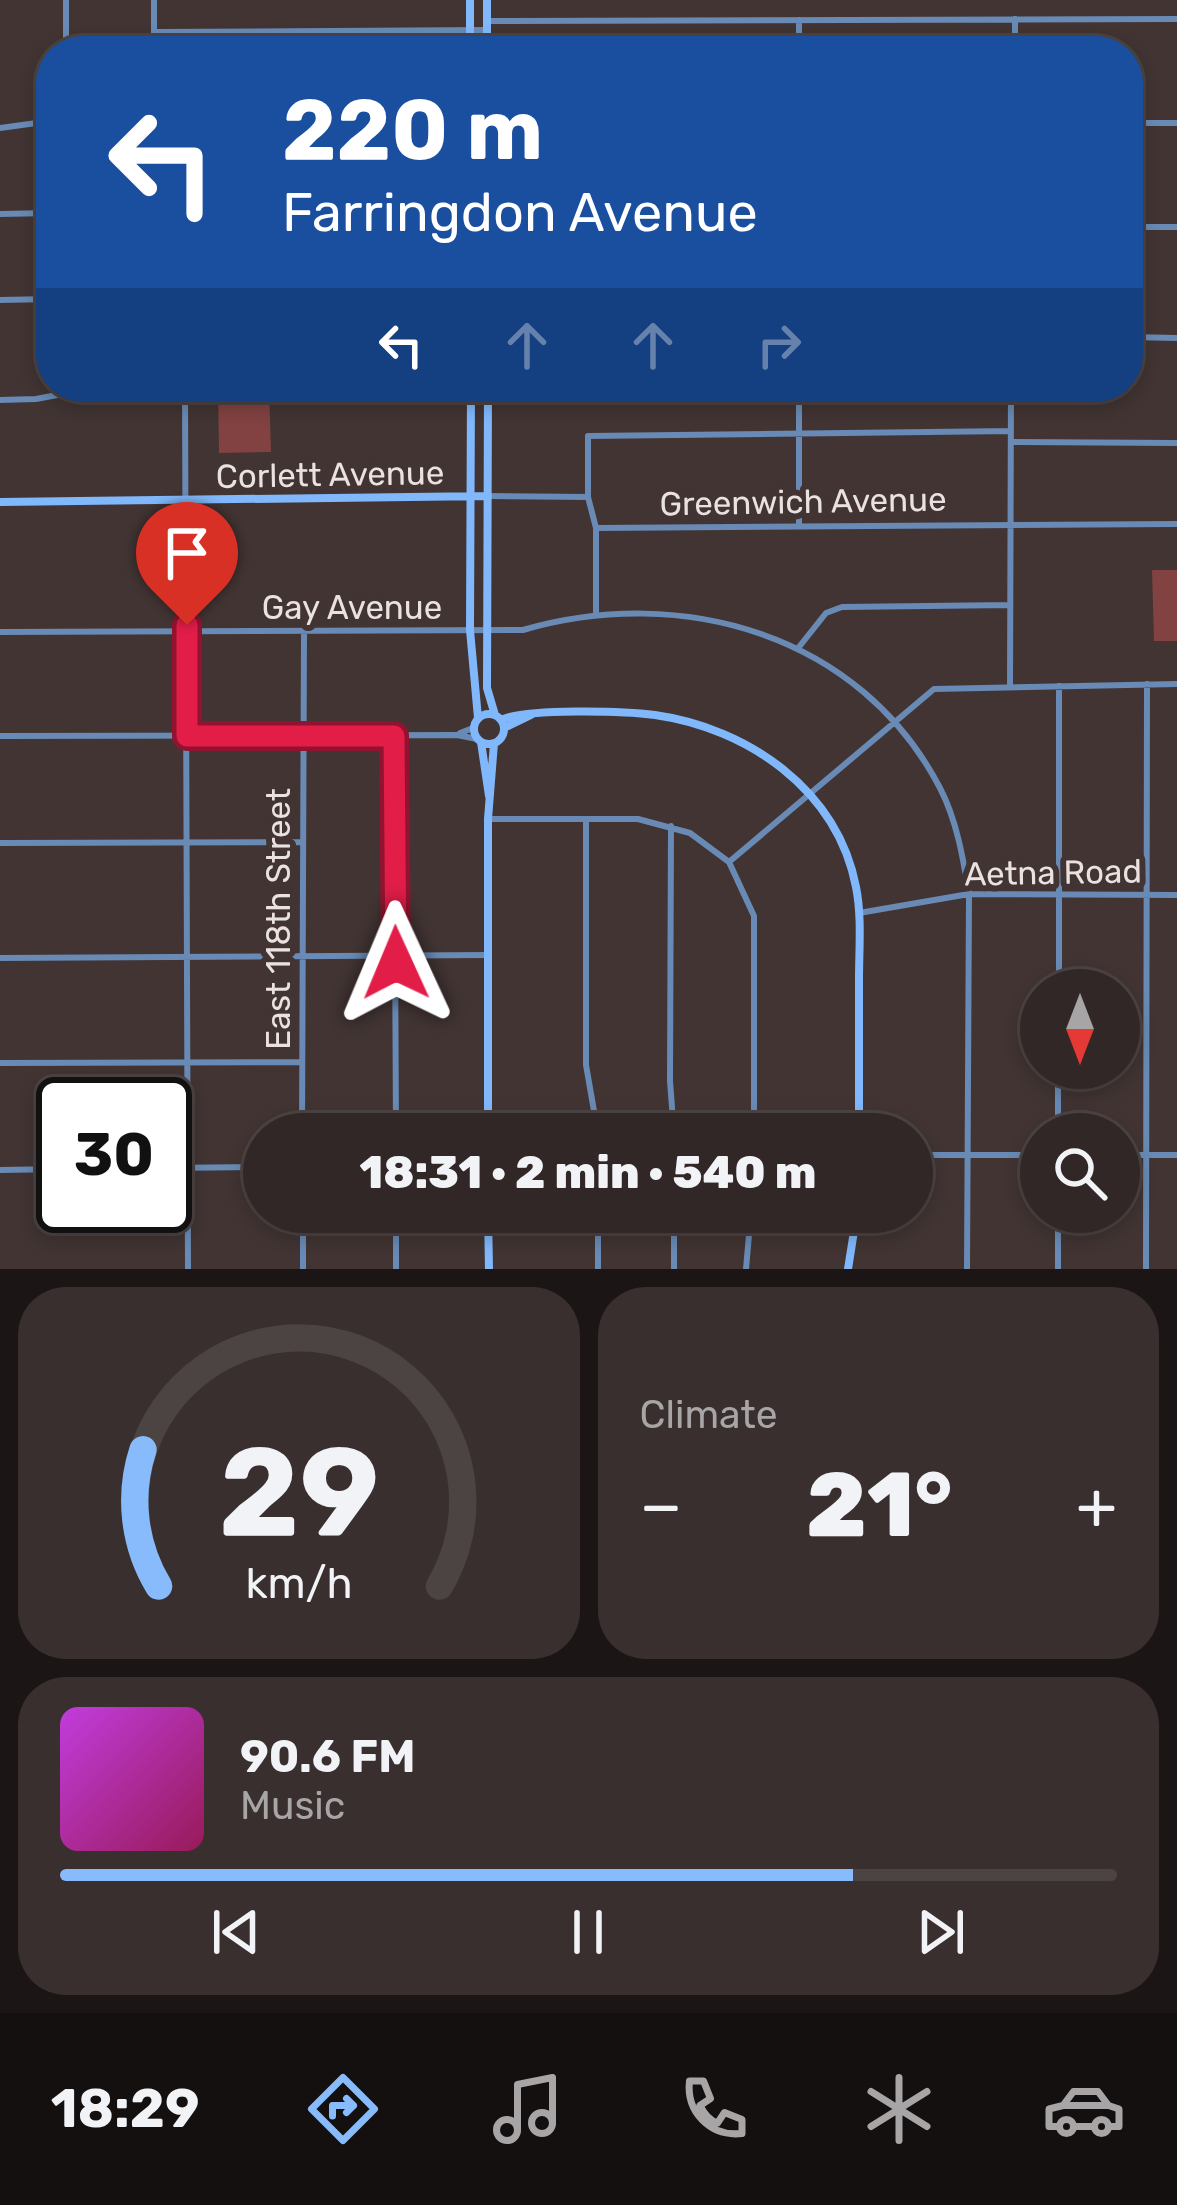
<!DOCTYPE html>
<meta charset="utf-8">
<style>
body{margin:0;font-family:Rubik,sans-serif;background:#392f2e;color:#f1f3f6;height:100vh;display:flex;flex-direction:column;font-size:45px;white-space:nowrap}
*{box-sizing:border-box;margin:0}
p{font-size:39px;color:#a8a5a7}
.icon{flex:none;width:66px;height:66px;fill:none;stroke:currentColor;stroke-width:2;stroke-linecap:round;stroke-linejoin:round}
.map{position:relative;height:1269px;overflow:hidden}
.sheet{display:flex;flex-direction:column;gap:18px;padding:18px;background:#1b1515;flex:1}
.sheet>*{flex:none}
.banner{position:absolute;left:36px;top:36px;width:1107px;height:366px;border-radius:48px;box-shadow:0 6px 18px #0003,0 0 0 3px #4c4443;background:#1a4fa0;color:#fff;overflow:hidden}
.needle{width:78px;rotate:180deg}
.fabs{position:absolute;left:1020px;top:969px;display:grid;gap:24px}
.fabs a{display:grid;place-items:center;width:120px;height:120px;border-radius:50%;background:#312726;box-shadow:0 6px 18px #0003,0 0 0 3px #4c4443;font-size:60px}
.speed{position:absolute;left:36px;top:1077px;display:flex;gap:24px;font-size:60px;font-weight:700;text-align:center}
.speed>*{display:grid;place-content:center;width:156px;height:156px;border-radius:50%;background:#312726;box-shadow:0 6px 18px #0003,0 0 0 3px #4c4443;line-height:1}
.speed .limit{border:6px solid #111;border-radius:18px;background:#fff;color:#111}
.pin{position:absolute;display:grid;place-items:center;width:102px;height:102px;color:#fff;margin:-123px -51px;border-radius:50% 50% 50% 0;rotate:-45deg;box-shadow:0 0 12px #0007}
.pin .icon{rotate:45deg}
.me{position:absolute;width:132px;margin:-66px;rotate:359deg;stroke-linejoin:round;filter:drop-shadow(0 0 9px #0008)}
.turn{display:flex;align-items:center;gap:42px;height:252px;padding:0 48px;font-size:54px}
.turn .icon{width:156px;height:156px;stroke-width:2.5}
.turn b{display:block;font-size:84px;line-height:102px}
.lanes{display:flex;align-items:center;height:114px;padding:0 48px;background:#0003;justify-content:center;gap:60px;direction:ltr}
.lanes .off{opacity:.35}
.big{font-size:90px;font-weight:800;line-height:1.1}
.sheet .card{flex:1;display:flex;flex-direction:column;justify-content:center;gap:18px;min-width:0;padding:0 42px;border-radius:48px;background:#392f2e}
.sheet .dial{align-items:center;gap:0}
.dial svg{height:312px;overflow:visible;fill:none;stroke:#4c4443;stroke-width:7;stroke-linecap:round;text-anchor:middle}
.dial text{fill:#f1f3f6;stroke:none}
.song{display:flex;align-items:center;gap:36px}
.cover{width:144px;height:144px;border-radius:18px;background:linear-gradient(135deg,hsl(290 70% 55%),hsl(330 70% 35%))}
.played{height:12px;border-radius:6px;background:linear-gradient(90deg,#87bbfb 75%,#4c4443 75%)}
.keys{display:flex;justify-content:space-around;direction:ltr}
.heat{display:flex;justify-content:space-between;align-items:center;font-size:66px;direction:ltr}
.sheet .tiles{flex:1;display:grid;gap:18px;grid-template-columns:1fr 1fr}
.card:last-child{grid-column:span 2}
.trip{position:absolute;left:243px;top:1113px;width:690px;height:120px;border-radius:60px;background:#312726;box-shadow:0 6px 18px #0003,0 0 0 3px #4c4443;font-weight:800;line-height:120px;text-align:center}
.tab-bar{display:flex;height:192px;justify-content:space-around;align-items:center;background:#14100f;color:#a8a5a7}
.tab-bar .icon{width:84px;height:84px}
.tab-bar .selected{color:#87bbfb}
.tab-bar b{font-size:54px;color:#f1f3f6}
.map>svg:first-child{display:block}
.green{fill:#814241}
.lines{fill:none;stroke-linecap:round;stroke-linejoin:round}
.street{stroke:#688ab4;stroke-width:6}
.secondary{stroke:#81b8fb;stroke-width:8}
.route-casing{stroke:#92132f;stroke-width:30}
.route{stroke:#e11d48;stroke-width:21}
.labels{text-anchor:middle;stroke-width:12;stroke-linejoin:round;paint-order:stroke}
.street-label{font-size:33px;fill:#eae2e1;stroke:#413433}
</style>
<div class="map">
<svg width="1177" height="1269" viewBox="0 0 1177 1269">
<rect width="100%" height="100%" fill="#413433"/>
<path class="green" d="M218 387H269L271 452 219 453Z
M1152 570H1177V641H1154Z"/>
<g class="lines">
<path class="street" d="M66 0V51
M154 0V51
M1015 19V51
M487 21 1177 19
M154 32 487 30
M799 51V20
M1128 123H1177
M0 128 51 121
M0 214 51 213
M1128 227H1177
M0 300 51 299
M1128 337 1177 338
M185 387 188 1269
M799 387V525
M0 400 36 399 99 387
M1013 442 1177 443
M488 496 588 497
M596 528 1177 524
M596 615V528L588 497V436L1011 431
M0 632 523 630C682 584 860 634 940 788 957 821 963 858 969 894L967 1269
M799 647 826 613 842 607 1010 605
M1010 686 1011 387
M460 733 473 728
M0 736 457 735 477 739
M394 736 396 1134
M488 819H638L690 833 729 862 754 916V1134
M586 821V1065L598 1134
M671 826 670 1081 674 1134
M0 843 303 842
M729 862 934 689 1177 684
M859 913 969 894 1177 895
M0 958 488 955
M1059 990V686
M0 1063 302 1062
M302 1134 304 634
M1058 1134V1068
M912 1155H1041
M1119 1155H1177
M165 1168 264 1167
M0 1170 63 1169
M303 1212V1269
M396 1212V1269
M674 1212V1269
M1058 1212V1269
M598 1269V1212
M746 1269 751 1212
M1146 1269 1147 684"/>
<path class="secondary" d="M487 0V51
M470 51V0
M471 387 470 630 478 718
M488 387 487 688 495 715
M0 502 488 496
M474 729a15 15 0 1 1 30 0a15 15 0 1 1-30 0Z
M501 720C525 708 625 711 655 715 747 728 837 789 856 887 862 917 859 949 859 979 859 1030 859 1082 859 1134
M504 728 531 715
M481 742 489 796
M488 1134V819L494 743
M488 1212 489 1269
M848 1269 857 1212"/>
</g>
<g class="lines">
<g class="route-casing">
<path id="route" d="M187 625V736H394L396 963"/>
</g>
<use href="#route" class="route"/>
</g>
<g class="labels">
<g class="street-label">
<text transform="translate(330 474) rotate(-1)" y="12">Corlett Avenue</text>
<text transform="translate(803 501) rotate(-1)" y="12">Greenwich Avenue</text>
<text x="352" y="619">Gay Avenue</text>
<text transform="translate(1053 872) rotate(-1)" y="12">Aetna Road</text>
<text transform="translate(278 919) rotate(-90)" y="12">East 118th Street</text>
</g>
</g>
</svg>
<div class="fabs">
<a><svg class="needle" viewBox="-14 -14 28 28"><path d="M0-13l5 13h-10z" fill="#e53935"/><path d="M0 13l5-13h-10z" fill="#a8a5a7"/></svg></a>
<a><svg class="icon" aria-label="search" viewBox="0 0 24 24"><circle cx="10" cy="10" r="6"/><path d="M15 15l6 6"/></svg></a>
</div>
<div class="speed"><div class="limit">30</div></div>
<div class="pin" style="left:187px;top:625px;background:#d93025"><svg class="icon" aria-label="arrive" viewBox="0 0 24 24"><path d="M6 21V4h12l-3 4 3 4H6"/></svg></div>
<svg class="me" style="left:396px;top:963px" viewBox="-20 -20 40 40"><path d="M0-17L14 15 0 8-14 15z" fill="#e11d48" stroke="#fff" stroke-width="4"/></svg>
<div class="trip">18:31 · 2 min · 540 m</div>
<div class="banner">
<div class="turn"><svg class="icon" aria-label="left" viewBox="0 0 24 24"><path d="M17 20v-9H6M10 6l-5 5 5 5"/></svg><div><b>220 m</b>Farringdon Avenue</div></div>
<div class="lanes"><svg class="icon" aria-label="left" viewBox="0 0 24 24"><path d="M17 20v-9H6M10 6l-5 5 5 5"/></svg><svg class="icon off" aria-label="ahead" viewBox="0 0 24 24"><path d="M12 20V5M6 11l6-6 6 6"/></svg><svg class="icon off" aria-label="ahead" viewBox="0 0 24 24"><path d="M12 20V5M6 11l6-6 6 6"/></svg><svg class="icon off" aria-label="right" viewBox="0 0 24 24"><path d="M7 20v-9h11M14 6l5 5-5 5"/></svg></div>
</div>
</div>
<section class="sheet">
<div class="tiles">
<div class="card dial"><svg viewBox="0 0 100 80">
<path d="M14 69A42 42 0 1 1 86 69"/>
<path d="M14 69A42 42 0 0 1 10 34" stroke="#87bbfb"/>
<text x="50" y="56" font-size="32" font-weight="700">29</text>
<text x="50" y="72" font-size="11">km/h</text>
</svg></div>
<div class="card"><p>Climate</p>
<div class="heat"><a>−</a><b class="big">21°</b><a>+</a></div>
</div>
<div class="card">
<div class="song"><i class="cover"></i><div><b>90.6 FM</b><p>Music</p></div></div>
<div class="played"></div>
<div class="keys"><svg class="icon" aria-label="previous" viewBox="0 0 24 24"><path d="M18 5L8 12l10 7zM5 5v14"/></svg><svg class="icon" aria-label="pause" viewBox="0 0 24 24"><path d="M8 5v14M16 5v14"/></svg><svg class="icon" aria-label="next" viewBox="0 0 24 24"><path d="M6 5l10 7-10 7zM19 5v14"/></svg></div>
</div>
</div>
</section>
<nav class="tab-bar">
<b>18:29</b>
<svg class="icon selected" aria-label="directions" viewBox="0 0 24 24"><path d="M12 3l9 9-9 9-9-9zM9 14v-3h6M13 9l2 2-2 2"/></svg>
<svg class="icon" aria-label="music" viewBox="0 0 24 24"><path d="M9 18V5l10-2v13"/><circle cx="6" cy="18" r="3"/><circle cx="16" cy="16" r="3"/></svg>
<svg class="icon" aria-label="phone" viewBox="0 0 24 24"><path d="M5 4h4l2 5-3 2q2 4 5 5l2-3 5 2v4C11 20 4 13 5 4z"/></svg>
<svg class="icon" aria-label="climate" viewBox="0 0 24 24"><path d="M12 3v18M4 7l16 10M4 17L20 7"/></svg>
<svg class="icon" aria-label="car" viewBox="0 0 24 24"><path d="M5 17H2v-5l4-1 3-4h7l3 4 3 1v5h-3M9 17h6M6 11h13"/><circle cx="7" cy="17" r="2"/><circle cx="17" cy="17" r="2"/></svg>
</nav>
